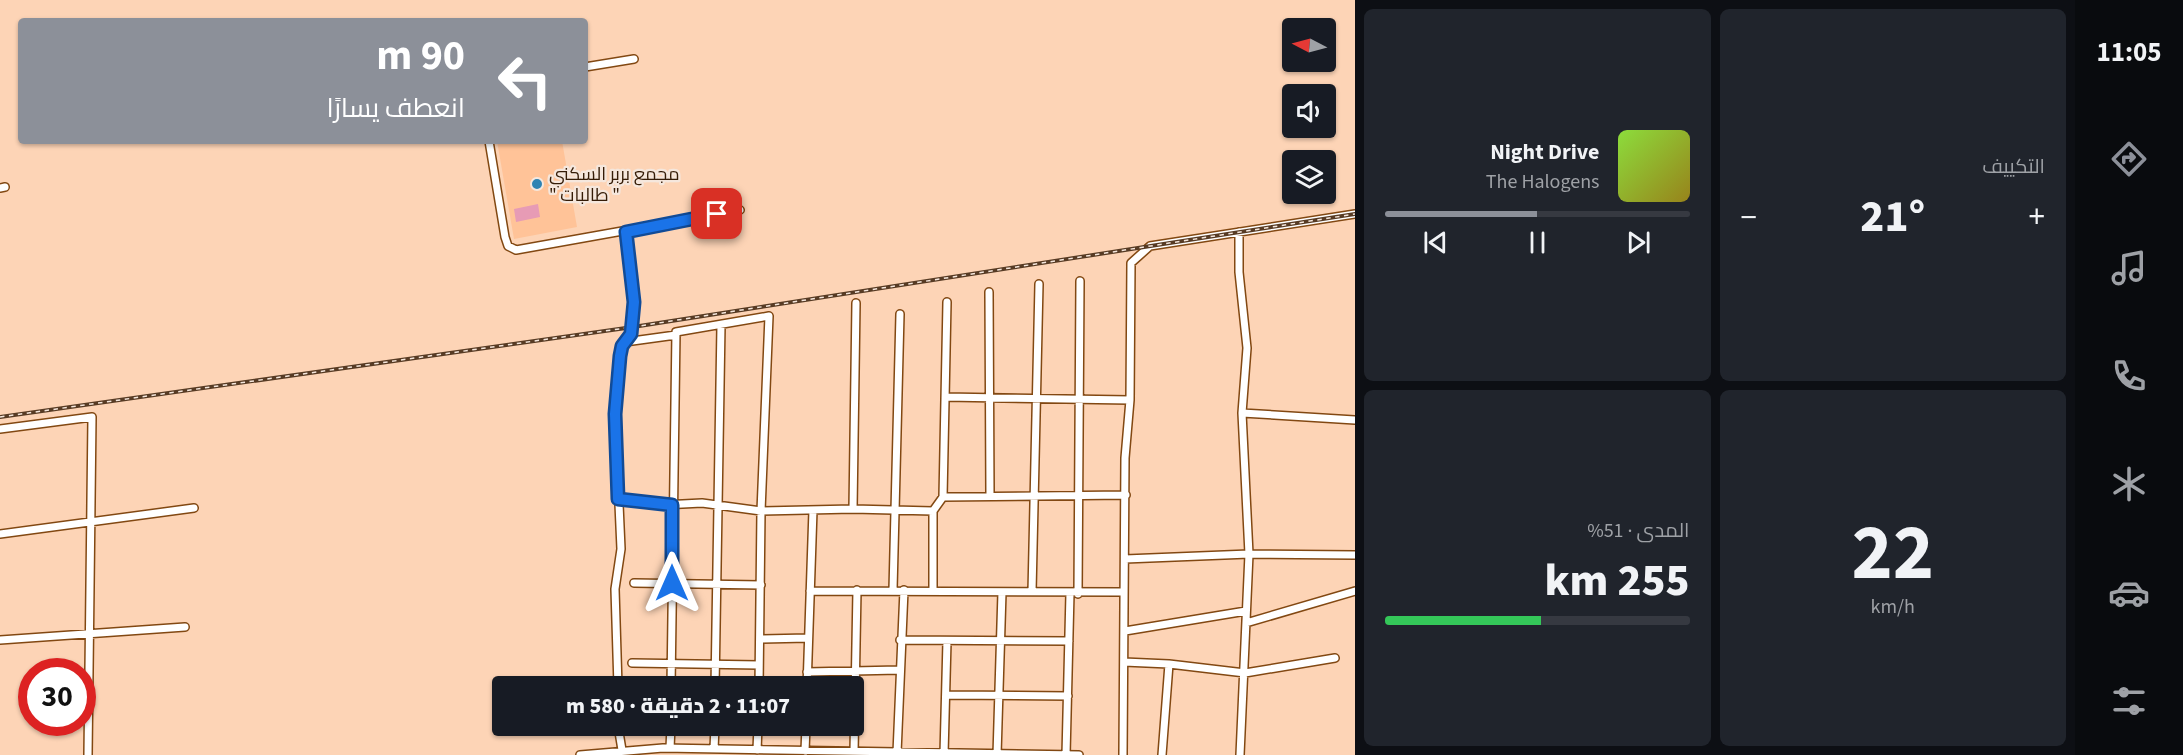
<!DOCTYPE html>
<html lang="ar">
<meta charset="utf-8">
<style>
body{margin:0;font-family:"Source Sans 3",Cairo,sans-serif;background:#20242c;color:#f1f3f6;direction:rtl;height:100vh;display:flex;flex-direction:column;font-size:22px;white-space:nowrap}
*{box-sizing:border-box;margin:0}
p{font-size:20px;color:#9ea1a6}
.icon{flex:none;width:33px;height:33px;fill:none;stroke:currentColor;stroke-width:2;stroke-linecap:round;stroke-linejoin:round}
.map{position:relative;flex:1;overflow:hidden;direction:ltr}
.drawer{display:flex;flex-direction:column;gap:9px;padding:9px;background:#0d0f14;width:720px}
.drawer>*{flex:none}
.hud{position:absolute;left:18px;top:18px;width:570px;height:126px;border-radius:6px;box-shadow:0 2px 4px #0004;direction:rtl;background:#8c9099;color:#fff;overflow:hidden}
.needle{width:39px;rotate:276deg}
.buttons{position:absolute;left:1282px;top:18px;display:grid;gap:12px}
.buttons a{display:grid;place-items:center;width:54px;height:54px;border-radius:6px;background:#171b24;box-shadow:0 2px 4px #0004;font-size:30px}
.speed{position:absolute;left:18px;top:658px;display:flex;gap:12px;font-size:30px;font-weight:700;text-align:center}
.speed>*{display:grid;place-content:center;width:78px;height:78px;border-radius:50%;background:#171b24;box-shadow:0 2px 4px #0004;line-height:1}
.speed .limit{border:9px solid #d22;background:#fff;color:#111}
.pin{position:absolute;display:grid;place-items:center;width:51px;height:51px;color:#fff;margin:-26px;border-radius:12px;box-shadow:0 3px 9px #0006}
.me{position:absolute;width:66px;margin:-33px;rotate:0deg;stroke-linejoin:round;filter:drop-shadow(0 0 4px #0008)}
.turn{display:flex;align-items:center;gap:21px;height:126px;padding:0 24px;font-size:27px}
.turn .icon{width:78px;height:78px;stroke-width:2.5}
.turn b{display:block;font-size:42px;line-height:51px}
.big{font-size:45px;font-weight:800;line-height:1.1}
.drawer .card{flex:1;display:flex;flex-direction:column;justify-content:center;gap:9px;min-width:0;padding:0 21px;border-radius:9px;background:#20242c}
.drawer .dial{align-items:center;gap:0}
.dial b{font-size:78px;line-height:1}
.song{display:flex;align-items:center;gap:18px}
.cover{width:72px;height:72px;border-radius:9px;background:linear-gradient(135deg,hsl(90 70% 55%),hsl(50 70% 35%))}
.played{height:6px;border-radius:3px;background:linear-gradient(90deg,#8c9099 50%,#363941 50%)}
.keys{display:flex;justify-content:space-around;direction:ltr}
.heat{display:flex;justify-content:space-between;align-items:center;font-size:33px;direction:ltr}
.charge{height:9px;border-radius:4px;background:linear-gradient(90deg,#34c759 51%,#363941 0)}
.drawer .tiles{flex:1;display:grid;gap:9px;grid-template-columns:repeat(2,1fr)}
.trip{position:absolute;left:492px;top:676px;width:372px;height:60px;border-radius:6px;background:#171b24;box-shadow:0 2px 4px #0004;font-weight:800;line-height:60px;text-align:center;direction:rtl}
main{display:flex;flex:1;min-height:0}
.dock{display:flex;flex-direction:column;width:108px;justify-content:space-around;align-items:center;background:#090b0e;color:#9ea1a6}
.dock .icon{width:42px;height:42px}
.dock .active{color:#8c9099}
.dock b{font-size:27px;color:#f1f3f6}
.map>svg:first-child{display:block}
.built{fill:#ffc398}
.green{fill:#e79bb5}
.lines{fill:none;stroke-linecap:round;stroke-linejoin:round}
.minor-casing{stroke:#824812;stroke-width:10}
.minor{stroke:#fff;stroke-width:7}
.rail-casing{stroke:#573b24;stroke-width:4}
.rail{stroke:#f5e7dd;stroke-width:1.5;stroke-dasharray:4.5;stroke-linecap:butt}
.route-casing{stroke:#114b97;stroke-width:15}
.route{stroke:#1a73e8;stroke-width:10}
.poi-dot{fill:#2e83b3;stroke:#f5e7dd;stroke-width:2}
.labels{text-anchor:middle;stroke-width:4.5;stroke-linejoin:round;paint-order:stroke}
.poi-label{font-size:18px;fill:#351c07;stroke:#f5e7dd;text-anchor:start}
</style>
<main>
<nav class="dock">
<b>11:05</b>
<svg class="icon active" aria-label="directions" viewBox="0 0 24 24"><path d="M12 3l9 9-9 9-9-9zM9 14v-3h6M13 9l2 2-2 2"/></svg>
<svg class="icon" aria-label="music" viewBox="0 0 24 24"><path d="M9 18V5l10-2v13"/><circle cx="6" cy="18" r="3"/><circle cx="16" cy="16" r="3"/></svg>
<svg class="icon" aria-label="phone" viewBox="0 0 24 24"><path d="M5 4h4l2 5-3 2q2 4 5 5l2-3 5 2v4C11 20 4 13 5 4z"/></svg>
<svg class="icon" aria-label="climate" viewBox="0 0 24 24"><path d="M12 3v18M4 7l16 10M4 17L20 7"/></svg>
<svg class="icon" aria-label="car" viewBox="0 0 24 24"><path d="M5 17H2v-5l4-1 3-4h7l3 4 3 1v5h-3M9 17h6M6 11h13"/><circle cx="7" cy="17" r="2"/><circle cx="17" cy="17" r="2"/></svg>
<svg class="icon" aria-label="filters" viewBox="0 0 24 24"><path d="M4 7h16M4 17h16"/><circle cx="9" cy="7" r="2"/><circle cx="15" cy="17" r="2"/></svg>
</nav>
<section class="drawer">
<div class="tiles">
<div class="card"><p>التكييف</p>
<div class="heat"><a>−</a><b class="big">21°</b><a>+</a></div>
</div>
<div class="card">
<div class="song"><i class="cover"></i><div><b>Night Drive</b><p>The Halogens</p></div></div>
<div class="played"></div>
<div class="keys"><svg class="icon" aria-label="previous" viewBox="0 0 24 24"><path d="M18 5L8 12l10 7zM5 5v14"/></svg><svg class="icon" aria-label="pause" viewBox="0 0 24 24"><path d="M8 5v14M16 5v14"/></svg><svg class="icon" aria-label="next" viewBox="0 0 24 24"><path d="M6 5l10 7-10 7zM19 5v14"/></svg></div>
</div>
<div class="card dial"><b>22</b><p>km/h</p></div>
<div class="card"><p>المدى · 51%</p><b class="big">255 km</b><div class="charge"></div></div>
</div>
</section>
<div class="map">
<svg width="1355" height="755" viewBox="0 0 1355 755">
<rect width="100%" height="100%" fill="#fdd4b6"/>
<path class="built" d="M497 141H562L577 227 514 239Z"/>
<path class="green" d="M538 204 540 217 516 222 514 209Z"/>
<g class="lines">
<g class="minor-casing">
<path id="minor" d="M585 67 634 59
M489 141 505 237 508 246 516 250 740 210
M0 188 5 187
M1239 232V272L1247 348 1242 413
M989 292 990 496
M625 342 676 335
M945 397 1130 400
M0 429 92 417 88 755
M943 497 947 302
M618 499 663 505 702 503 761 511 853 509 933 511
M853 509 856 303
M0 534 194 508
M1125 559 1249 554 1355 555
M634 583 761 585
M893 590 900 314
M933 590V511L943 497 1126 495
M810 591 1124 592
M1032 592 1039 284
M1078 594 1080 281
M1246 623 1355 591
M1125 631 1246 611
M761 639 808 638
M0 640 185 627
M900 640 1069 641
M1124 662 1169 664 1245 673 1335 658
M632 663 759 665
M807 672 899 670
M618 687 615 589 621 549 615 414 620 356 622 346 631 335 635 302 626 232
M671 687 676 332 769 316 761 511 759 687
M715 687 721 325
M807 687 813 510
M946 695 1068 696
M618 726 622 750
M670 748 671 726
M714 749 715 726
M757 750 758 726
M805 751 806 726
M854 752 857 590
M897 753 904 590
M944 754 947 641
M580 755 663 748 1079 755
M997 755 1002 592
M1066 755 1070 593
M1123 755 1125 458 1130 400 1131 263 1150 246 1355 214
M1162 755 1169 664
M1240 755 1249 554 1242 413 1355 420"/>
</g>
<use href="#minor" class="minor"/>
<g class="rail-casing">
<path id="rail" d="M0 417 633 327 1355 214"/>
</g>
<use href="#rail" class="rail"/>
</g>
<g class="lines">
<g class="route-casing">
<path id="route" d="M672 583V505L618 499 615 414 620 356 622 346 631 334 634 302 626 232 717 214"/>
</g>
<use href="#route" class="route"/>
</g>
<circle class="poi-dot" cx="537" cy="184" r="6"/>
<g class="labels">
<g class="poi-label">
<text x="549" y="180">مجمع بربر السكني<tspan x="549" dy="21">" طالبات "</tspan></text>
</g>
</g>
</svg>
<div class="buttons">
<a><svg class="needle" viewBox="-14 -14 28 28"><path d="M0-13l5 13h-10z" fill="#e53935"/><path d="M0 13l5-13h-10z" fill="#9ea1a6"/></svg></a>
<a><svg class="icon" aria-label="sound" viewBox="0 0 24 24"><path d="M4 9h4l5-4v14l-5-4H4zM17 9q2 3 0 6"/></svg></a>
<a><svg class="icon" aria-label="layers" viewBox="0 0 24 24"><path d="M12 4l9 5-9 5-9-5zM3 14l9 5 9-5"/></svg></a>
</div>
<div class="speed"><div class="limit">30</div></div>
<div class="pin" style="left:717px;top:214px;background:#d93025"><svg class="icon" aria-label="arrive" viewBox="0 0 24 24"><path d="M6 21V4h12l-3 4 3 4H6"/></svg></div>
<svg class="me" style="left:672px;top:583px" viewBox="-20 -20 40 40"><path d="M0-17L14 15 0 8-14 15z" fill="#1a73e8" stroke="#fff" stroke-width="4"/></svg>
<div class="trip">11:07 · 2 دقيقة · 580 m</div>
<div class="hud">
<div class="turn"><svg class="icon" aria-label="left" viewBox="0 0 24 24"><path d="M17 20v-9H6M10 6l-5 5 5 5"/></svg><div><b>90 m</b>انعطف يسارًا</div></div>
</div>
</div>
</main>
